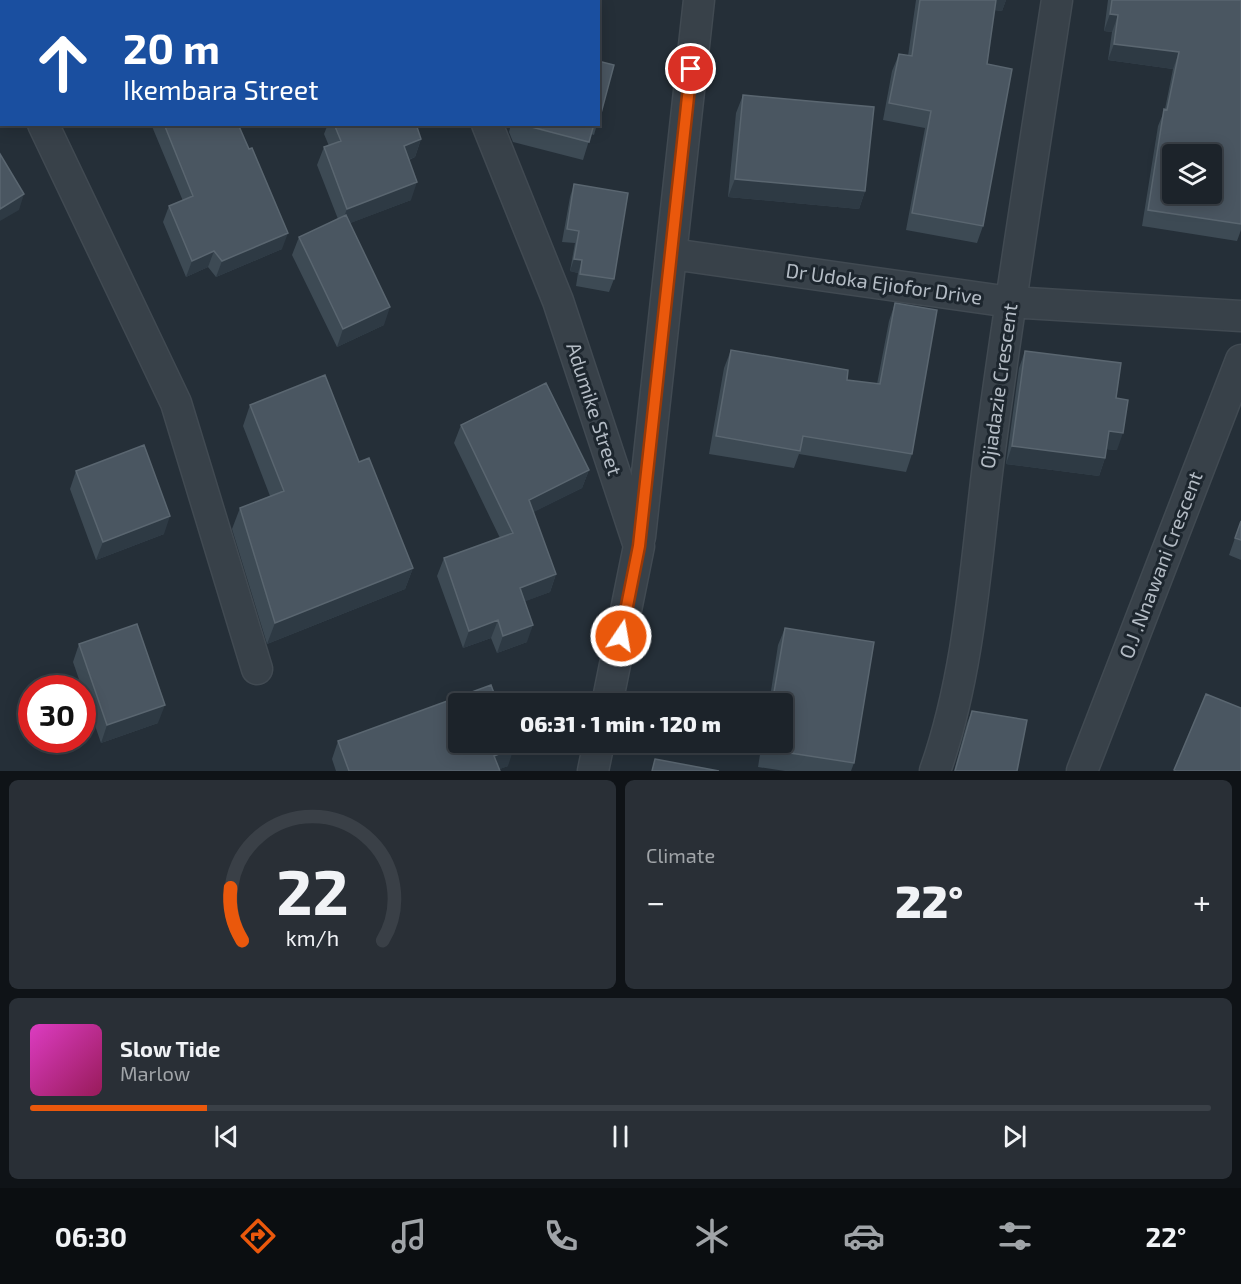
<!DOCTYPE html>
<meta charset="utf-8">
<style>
body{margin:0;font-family:"Exo 2",sans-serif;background:#292f36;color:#f1f3f6;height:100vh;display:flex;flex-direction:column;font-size:22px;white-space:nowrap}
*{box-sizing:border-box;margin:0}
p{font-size:20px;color:#a0a4a8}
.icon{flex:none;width:33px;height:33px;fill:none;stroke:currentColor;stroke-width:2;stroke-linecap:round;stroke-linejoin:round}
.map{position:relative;height:771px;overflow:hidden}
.panel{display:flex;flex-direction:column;gap:9px;padding:9px;background:#0f1317;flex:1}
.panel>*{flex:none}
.banner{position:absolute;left:0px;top:0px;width:600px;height:126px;box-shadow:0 3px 15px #0003,0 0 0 2px #3a4047;background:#1a4fa0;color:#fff;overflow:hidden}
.controls{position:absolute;left:1162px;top:144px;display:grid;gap:12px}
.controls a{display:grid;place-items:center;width:60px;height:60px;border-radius:6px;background:#1c232a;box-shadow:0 3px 15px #0003,0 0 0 2px #3a4047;font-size:30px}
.speed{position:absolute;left:18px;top:675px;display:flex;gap:12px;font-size:30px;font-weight:700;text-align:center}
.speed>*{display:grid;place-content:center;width:78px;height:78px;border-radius:50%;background:#1c232a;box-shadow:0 3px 15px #0003,0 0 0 2px #3a4047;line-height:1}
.speed .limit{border:9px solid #d22;background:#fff;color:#111}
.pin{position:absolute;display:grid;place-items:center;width:51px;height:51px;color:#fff;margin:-26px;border:3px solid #fff;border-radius:50%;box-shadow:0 2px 6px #0007}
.me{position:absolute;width:66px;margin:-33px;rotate:12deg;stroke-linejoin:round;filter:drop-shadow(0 0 4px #0008)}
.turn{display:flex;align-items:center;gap:21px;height:126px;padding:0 24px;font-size:27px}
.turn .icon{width:78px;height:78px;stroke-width:2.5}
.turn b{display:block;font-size:42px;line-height:51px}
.big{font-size:45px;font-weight:800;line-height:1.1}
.panel .tile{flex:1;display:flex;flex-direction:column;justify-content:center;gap:9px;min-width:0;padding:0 21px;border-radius:9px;background:#292f36}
.panel .dial{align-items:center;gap:0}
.dial svg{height:156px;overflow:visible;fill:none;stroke:#3a4047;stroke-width:7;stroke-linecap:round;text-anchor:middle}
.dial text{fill:#f1f3f6;stroke:none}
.song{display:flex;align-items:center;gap:18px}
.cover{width:72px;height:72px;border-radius:9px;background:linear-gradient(135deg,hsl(310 70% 55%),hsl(330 70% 35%))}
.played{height:6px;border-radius:3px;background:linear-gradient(90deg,#ea580c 15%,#3a4047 15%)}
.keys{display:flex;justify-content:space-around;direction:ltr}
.heat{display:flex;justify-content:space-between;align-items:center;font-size:33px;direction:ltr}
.panel .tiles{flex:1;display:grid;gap:9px;grid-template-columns:1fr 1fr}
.tile:last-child{grid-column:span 2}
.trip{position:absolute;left:448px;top:693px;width:345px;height:60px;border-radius:6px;background:#1c232a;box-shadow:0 3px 15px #0003,0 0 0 2px #3a4047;font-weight:800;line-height:60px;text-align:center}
.dock{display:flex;height:96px;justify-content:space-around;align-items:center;background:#0b0e11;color:#a0a4a8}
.dock .icon{width:42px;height:42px}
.dock .current{color:#ea580c}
.dock b{font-size:27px;color:#f1f3f6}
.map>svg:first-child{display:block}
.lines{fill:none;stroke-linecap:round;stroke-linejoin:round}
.street-casing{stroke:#414a52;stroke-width:33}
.street{stroke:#384149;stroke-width:30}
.wall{fill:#3d4a54}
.shaded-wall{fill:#2e3a44}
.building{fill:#4a5661;stroke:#5a6670;stroke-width:1.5;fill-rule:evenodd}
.route-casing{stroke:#983908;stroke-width:15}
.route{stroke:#ea580c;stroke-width:10}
.labels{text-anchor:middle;stroke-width:6;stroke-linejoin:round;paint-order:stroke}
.street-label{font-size:20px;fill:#b4bcc5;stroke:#1d262e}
</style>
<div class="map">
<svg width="1241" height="771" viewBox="0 0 1241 771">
<rect width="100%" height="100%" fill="#252f38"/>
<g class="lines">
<g class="street-casing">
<path id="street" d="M433 0V2
M0 35 2 38
M43 124 176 403 257 669
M487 124 558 301 639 546 607 704
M672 254 1010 302 1241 316
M640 537 699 0
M593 771 599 742
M935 771C971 669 976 556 990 449 1010 299 1034 150 1057 0
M1082 771 1241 360"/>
</g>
<use href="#street" class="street"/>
</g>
<path class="wall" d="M916 0H1006L1002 11 994 10 987 64 983 226 977 243 906 230 925 128 883 120 892 71 899 54 908 56Z
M1108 0H1241V230L1237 241 1142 226 1158 126 1165 109 1173 69 1108 60 1112 32 1104 31Z
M743 95 865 191 859 209 728 197 736 113Z
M151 124H238L282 249 216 277 208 267 186 277 163 222 169 206 183 201Z
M328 124H334L421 139 415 157 409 160 411 200 350 223 384 325 337 347 292 255 299 237 338 219 317 165 324 147 329 146 324 134Z
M511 124H597L594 135 591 134 583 160 513 142 509 132Z
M574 184 614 279 609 292 576 286 578 273 570 271 575 243 562 242 570 197Z
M895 303 912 454 906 472 799 454 794 468 709 454 724 368 731 350 847 380 877 384 889 321Z
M1025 351 1116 398 1117 450 1106 449 1105 458 1099 476 1006 464 1019 368Z
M250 405 359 462 413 568 405 589 267 644 232 529 240 508 270 496 243 426Z
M461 425 589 470 582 488 533 512 556 574 550 592 525 601 527 642 497 653 491 638 463 648 437 576 444 558 500 538 454 443Z
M76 471 164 534 96 560 70 489Z
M1241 521V560L1229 555Z
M785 628 854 763 851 771H785L758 767 762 742H783V704H769L778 645Z
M79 644 158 723 101 743 73 662Z
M972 711 1017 771H954L967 723Z
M338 741 508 766 499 769 500 771H336L332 759Z"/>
<path class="shaded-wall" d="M222 0H256L253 2H219Z
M994 0H1006L1002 11 990 9Z
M1110 14 1118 15 1112 32 1104 31Z
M1114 44 1179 52 1173 69 1108 60Z
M421 139 415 157 397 164 404 146Z
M735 179 865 191 859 209 728 197Z
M417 182 411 200 340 227 347 209Z
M24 194 19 210 0 221V209Z
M288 233 282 249 216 277 222 261Z
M214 251 208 267 186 277 192 261Z
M574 259 582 260 578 273 570 271Z
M390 307 384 325 337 347 343 329Z
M1109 431 1123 433 1117 450 1102 449Z
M1012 446 1105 458 1099 476 1006 464Z
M589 470 582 488 522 518 529 500Z
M170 516 164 534 96 560 103 542Z
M413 568 405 589 267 644 275 623Z
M556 574 550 592 513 606 520 588Z
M498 620 491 638 463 648 469 631Z
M533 625 527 642 497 653 503 636Z
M165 705 158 723 101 743 107 725Z
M514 748 508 766 495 771 494 756Z"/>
<path class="building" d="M71 0H222L219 2H72Z
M920 0H996L987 64 1012 69 983 226 912 213 931 111 889 103 899 54 912 56Z
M1112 0H1241V224L1148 210 1164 109 1167 110 1179 52 1114 44 1118 15 1110 14ZM1173 154H1212V194H1173Z
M598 61 614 65 600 117 598 116Z
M743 95 874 107 865 191 735 179Z
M164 124H238L249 149 252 148 288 233 222 261 214 251 192 261 169 206 193 196Z
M334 124H416L421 139 404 146 417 182 347 209 324 147 341 141Z
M520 124H594L589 142Z
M0 154 24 194 0 209Z
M574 184 628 193 614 279 580 274 582 260 574 259 579 231 567 229Z
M346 215 390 307 343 329 299 237Z
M895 303 937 310 912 454 803 436 800 451 716 436 731 350 848 370 847 380 880 384Z
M1025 351 1121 363 1116 398 1128 400 1123 433 1109 431 1105 458 1012 446Z
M325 375 359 462 369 458 413 568 275 623 240 508 284 491 250 405Z
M546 383 589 470 529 500 556 574 520 588 533 625 503 636 498 620 469 631 444 558 513 533 461 425Z
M144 445 170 516 103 542 76 471Z
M1241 521V540L1235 538Z
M137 624 165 705 107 725 79 644Z
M785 628 874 642 854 763 765 749 766 742H783V704H772Z
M491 685 498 704H459V742H512L514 748 494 756 500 771H349L338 741Z
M1206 694 1241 708V771H1176L1174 770Z
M972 711 1027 720 1017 771H955Z
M655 759 719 771H652Z"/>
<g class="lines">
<g class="route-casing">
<path id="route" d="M621 636 639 546 691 69"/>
</g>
<use href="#route" class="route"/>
</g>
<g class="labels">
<g class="street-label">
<text transform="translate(884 284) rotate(8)" y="7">Dr Udoka Ejiofor Drive</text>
<text transform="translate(999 386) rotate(-82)" y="7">Ojiadazie Crescent</text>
<text transform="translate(594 409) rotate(72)" y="7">Adumike Street</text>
<text transform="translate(1161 565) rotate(-69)" y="7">O.J .Nnawani Crescent</text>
</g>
</g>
</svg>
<div class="controls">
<a><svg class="icon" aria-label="layers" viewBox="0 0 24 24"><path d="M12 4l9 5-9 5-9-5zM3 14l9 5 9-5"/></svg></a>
</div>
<div class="speed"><div class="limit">30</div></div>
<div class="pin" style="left:691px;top:69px;background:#d93025"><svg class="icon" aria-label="arrive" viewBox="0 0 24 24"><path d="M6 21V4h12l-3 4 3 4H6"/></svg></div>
<svg class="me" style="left:621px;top:636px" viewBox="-20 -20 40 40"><circle r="17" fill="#ea580c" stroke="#fff" stroke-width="3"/><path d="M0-11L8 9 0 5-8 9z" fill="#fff"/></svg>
<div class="trip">06:31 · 1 min · 120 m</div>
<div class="banner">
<div class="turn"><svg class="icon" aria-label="ahead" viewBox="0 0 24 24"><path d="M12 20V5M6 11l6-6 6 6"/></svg><div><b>20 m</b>Ikembara Street</div></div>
</div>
</div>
<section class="panel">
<div class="tiles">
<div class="tile dial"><svg viewBox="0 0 100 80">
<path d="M14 69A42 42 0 1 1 86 69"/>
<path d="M14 69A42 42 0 0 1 8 42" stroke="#ea580c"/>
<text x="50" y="56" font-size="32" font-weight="700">22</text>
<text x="50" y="72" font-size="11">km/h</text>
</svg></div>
<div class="tile"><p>Climate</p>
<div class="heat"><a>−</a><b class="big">22°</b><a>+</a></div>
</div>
<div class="tile">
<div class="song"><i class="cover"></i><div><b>Slow Tide</b><p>Marlow</p></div></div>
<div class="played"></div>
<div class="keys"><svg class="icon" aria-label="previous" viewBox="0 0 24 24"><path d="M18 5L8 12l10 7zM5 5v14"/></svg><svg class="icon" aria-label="pause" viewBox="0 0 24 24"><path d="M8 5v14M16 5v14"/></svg><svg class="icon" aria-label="next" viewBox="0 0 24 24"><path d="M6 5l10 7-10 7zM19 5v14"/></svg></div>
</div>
</div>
</section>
<nav class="dock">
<b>06:30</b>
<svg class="icon current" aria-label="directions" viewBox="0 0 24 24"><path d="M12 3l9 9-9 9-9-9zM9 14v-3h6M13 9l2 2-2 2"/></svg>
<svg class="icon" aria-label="music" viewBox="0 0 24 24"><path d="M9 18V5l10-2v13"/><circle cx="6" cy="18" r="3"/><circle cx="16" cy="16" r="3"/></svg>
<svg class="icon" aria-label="phone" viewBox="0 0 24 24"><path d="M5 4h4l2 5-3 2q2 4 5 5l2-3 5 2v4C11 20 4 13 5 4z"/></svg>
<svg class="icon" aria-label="climate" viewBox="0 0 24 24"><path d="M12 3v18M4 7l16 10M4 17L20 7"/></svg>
<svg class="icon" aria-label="car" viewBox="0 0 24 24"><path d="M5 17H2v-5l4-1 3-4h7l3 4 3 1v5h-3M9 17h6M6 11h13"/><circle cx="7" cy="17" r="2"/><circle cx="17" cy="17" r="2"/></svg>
<svg class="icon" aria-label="filters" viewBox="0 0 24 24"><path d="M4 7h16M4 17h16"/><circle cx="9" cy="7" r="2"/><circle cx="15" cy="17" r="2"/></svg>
<b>22°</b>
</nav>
